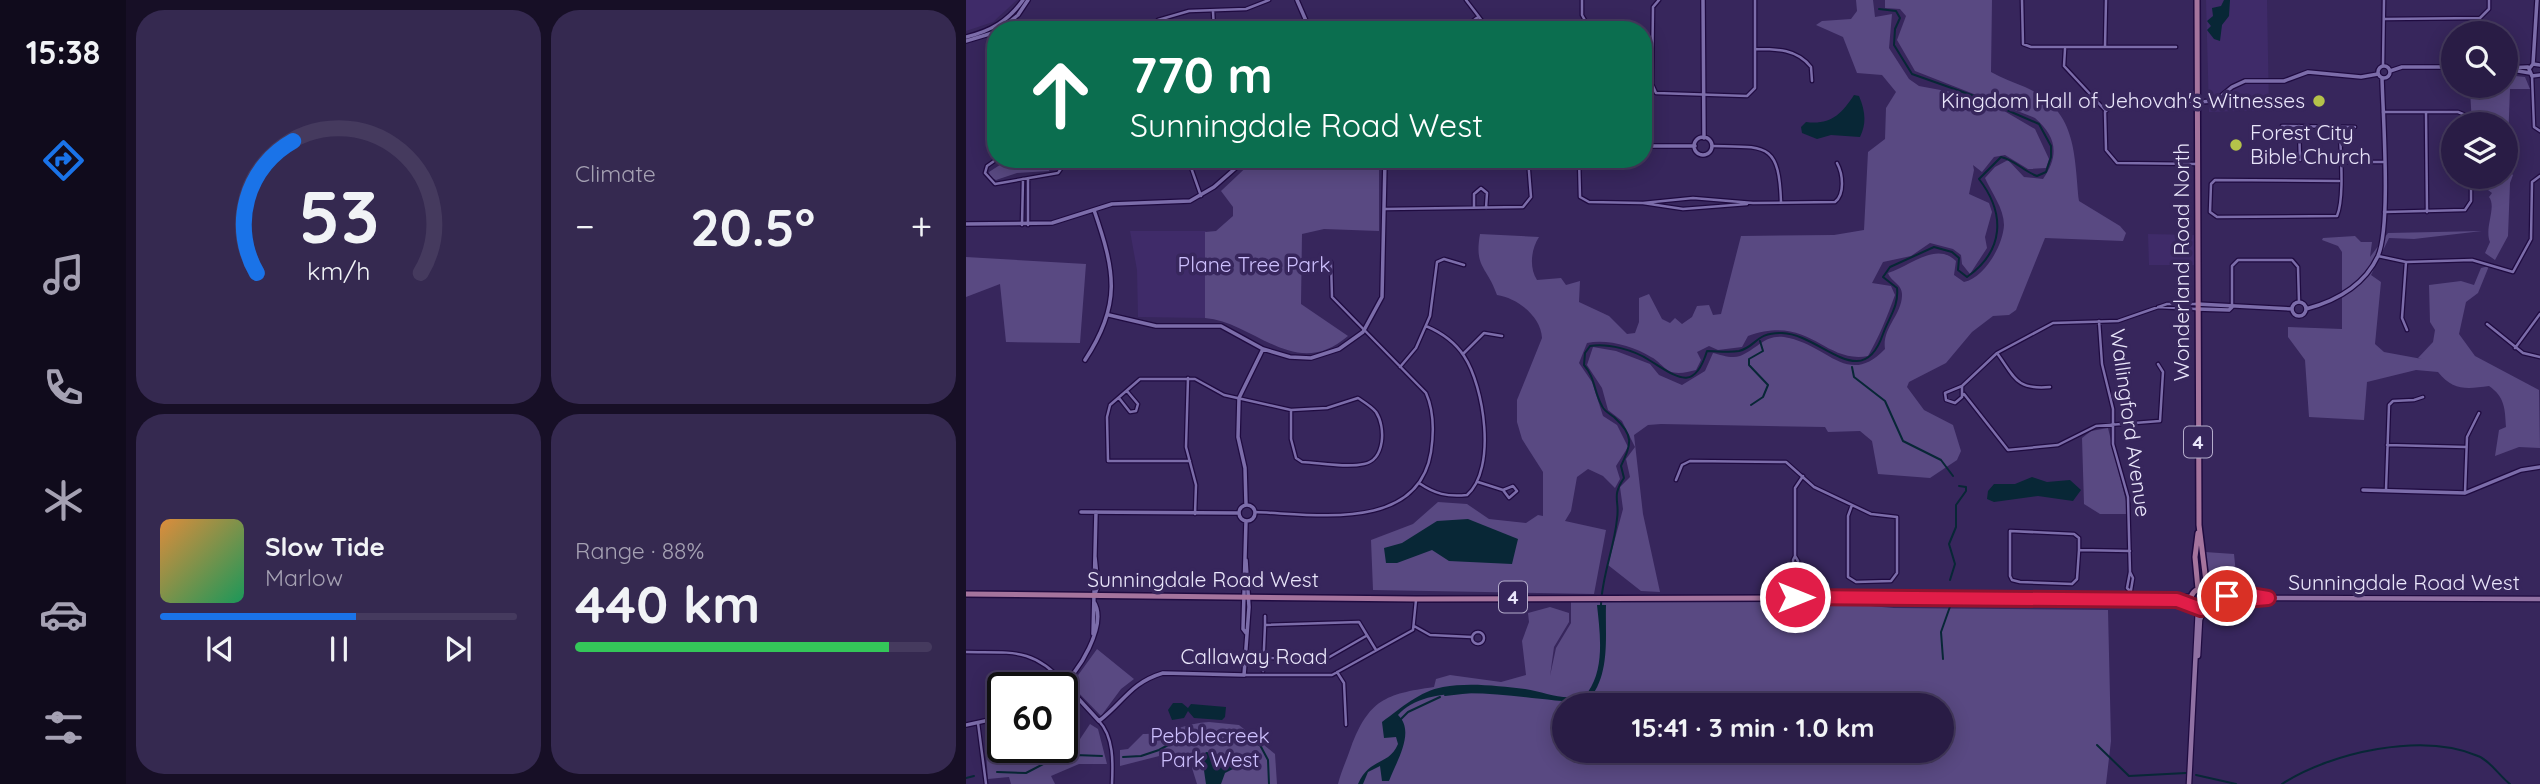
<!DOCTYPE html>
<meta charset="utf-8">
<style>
body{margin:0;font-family:Quicksand,sans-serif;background:#352950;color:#f1f3f6;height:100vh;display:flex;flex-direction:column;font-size:26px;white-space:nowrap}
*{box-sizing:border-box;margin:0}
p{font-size:23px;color:#a5a1b3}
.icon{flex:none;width:38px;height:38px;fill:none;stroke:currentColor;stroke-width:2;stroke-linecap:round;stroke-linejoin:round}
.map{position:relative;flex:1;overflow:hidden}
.drawer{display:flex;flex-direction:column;gap:10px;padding:10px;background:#170f26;width:840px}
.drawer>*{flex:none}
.guide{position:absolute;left:21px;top:21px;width:665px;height:147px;border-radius:28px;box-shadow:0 4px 18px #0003,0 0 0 2px #453a5e;background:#0b6e4f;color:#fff;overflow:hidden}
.tools{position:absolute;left:1475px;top:21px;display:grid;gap:14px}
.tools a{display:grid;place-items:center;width:77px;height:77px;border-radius:50%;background:#291c45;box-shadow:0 4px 18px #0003,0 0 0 2px #453a5e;font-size:35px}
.speed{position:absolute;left:21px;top:672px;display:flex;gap:14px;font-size:35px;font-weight:700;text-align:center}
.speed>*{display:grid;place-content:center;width:91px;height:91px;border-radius:50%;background:#291c45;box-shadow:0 4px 18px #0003,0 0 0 2px #453a5e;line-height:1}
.speed .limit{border:4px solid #111;border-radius:10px;background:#fff;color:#111}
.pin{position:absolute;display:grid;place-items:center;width:60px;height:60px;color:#fff;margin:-30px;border:4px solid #fff;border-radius:50%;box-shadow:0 2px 7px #0007}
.me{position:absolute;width:77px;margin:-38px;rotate:90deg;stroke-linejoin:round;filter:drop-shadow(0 0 5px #0008)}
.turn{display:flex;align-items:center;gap:24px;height:147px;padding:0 28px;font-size:32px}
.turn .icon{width:91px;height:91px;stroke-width:2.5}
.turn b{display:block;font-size:49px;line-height:60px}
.big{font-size:52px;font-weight:700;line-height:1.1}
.drawer .tile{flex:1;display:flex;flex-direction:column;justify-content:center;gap:10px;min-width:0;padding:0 24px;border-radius:28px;background:#352950}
.drawer .dial{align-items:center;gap:0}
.dial svg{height:182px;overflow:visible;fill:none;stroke:#453a5e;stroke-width:7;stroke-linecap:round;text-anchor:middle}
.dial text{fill:#f1f3f6;stroke:none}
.song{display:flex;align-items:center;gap:21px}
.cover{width:84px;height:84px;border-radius:10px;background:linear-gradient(135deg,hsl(30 70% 55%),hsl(150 70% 35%))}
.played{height:7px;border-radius:4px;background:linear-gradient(90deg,#1a73e8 55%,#453a5e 55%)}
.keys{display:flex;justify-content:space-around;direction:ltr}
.heat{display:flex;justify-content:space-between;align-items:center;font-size:38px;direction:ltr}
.charge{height:10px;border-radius:5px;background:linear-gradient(90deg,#34c759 88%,#453a5e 0)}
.drawer .tiles{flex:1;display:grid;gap:10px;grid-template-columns:repeat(2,1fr)}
.trip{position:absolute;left:586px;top:693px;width:402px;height:70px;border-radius:35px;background:#291c45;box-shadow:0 4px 18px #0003,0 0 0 2px #453a5e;font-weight:700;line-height:70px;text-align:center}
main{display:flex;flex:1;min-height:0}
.menu{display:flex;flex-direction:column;width:126px;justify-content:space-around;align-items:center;background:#100b1c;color:#a5a1b3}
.menu .icon{width:49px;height:49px}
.menu .selected{color:#1a73e8}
.menu b{font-size:32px;color:#f1f3f6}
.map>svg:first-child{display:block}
.built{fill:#3f2b69}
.green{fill:#594982;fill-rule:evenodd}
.water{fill:#082736}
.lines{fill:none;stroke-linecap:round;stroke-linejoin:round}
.stream{stroke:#082736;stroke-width:2}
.minor-casing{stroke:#1f0b40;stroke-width:5}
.tertiary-casing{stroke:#1f0b40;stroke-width:6}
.secondary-casing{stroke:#1f0b40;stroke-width:7}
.primary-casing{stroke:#1f0b40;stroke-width:8}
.minor{stroke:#7c6daa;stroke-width:2.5}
.tertiary{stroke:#7c6daa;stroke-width:3.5}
.secondary{stroke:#9071a3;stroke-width:4.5}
.primary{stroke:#a5749d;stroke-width:5}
.route-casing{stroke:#92132f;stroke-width:18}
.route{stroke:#e11d48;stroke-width:12}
.poi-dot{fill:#b5c24a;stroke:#37265c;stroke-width:2.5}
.labels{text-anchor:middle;stroke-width:7;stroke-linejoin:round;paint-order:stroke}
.shield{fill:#37265c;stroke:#b4accb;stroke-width:2}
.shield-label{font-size:19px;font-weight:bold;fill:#e9e5fa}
.poi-label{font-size:21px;fill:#e9e5fa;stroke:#37265c;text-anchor:end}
.street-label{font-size:21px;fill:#e9e5fa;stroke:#37265c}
.park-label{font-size:21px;fill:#cdbffd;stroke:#37265c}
</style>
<main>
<nav class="menu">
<b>15:38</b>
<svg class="icon selected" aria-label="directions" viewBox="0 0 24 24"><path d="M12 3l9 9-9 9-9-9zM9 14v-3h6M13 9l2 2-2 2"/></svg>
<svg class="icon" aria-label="music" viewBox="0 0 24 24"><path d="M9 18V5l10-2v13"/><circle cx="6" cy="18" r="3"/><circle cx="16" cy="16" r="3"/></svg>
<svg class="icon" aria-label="phone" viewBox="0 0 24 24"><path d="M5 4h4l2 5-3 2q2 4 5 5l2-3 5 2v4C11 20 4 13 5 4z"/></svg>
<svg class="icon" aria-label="climate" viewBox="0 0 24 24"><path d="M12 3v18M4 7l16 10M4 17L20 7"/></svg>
<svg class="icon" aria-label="car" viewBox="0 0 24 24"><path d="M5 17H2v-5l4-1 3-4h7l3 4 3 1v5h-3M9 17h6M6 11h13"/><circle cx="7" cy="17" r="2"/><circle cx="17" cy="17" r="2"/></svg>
<svg class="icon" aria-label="filters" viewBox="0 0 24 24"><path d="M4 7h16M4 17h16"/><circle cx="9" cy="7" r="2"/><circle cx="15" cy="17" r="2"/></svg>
</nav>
<section class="drawer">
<div class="tiles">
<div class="tile dial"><svg viewBox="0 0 100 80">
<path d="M14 69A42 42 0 1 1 86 69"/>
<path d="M14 69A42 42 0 0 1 30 11" stroke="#1a73e8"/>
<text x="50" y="56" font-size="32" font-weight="700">53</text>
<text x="50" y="72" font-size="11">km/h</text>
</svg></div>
<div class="tile"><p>Climate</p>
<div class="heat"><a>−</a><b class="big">20.5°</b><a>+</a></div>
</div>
<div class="tile">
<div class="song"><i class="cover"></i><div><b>Slow Tide</b><p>Marlow</p></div></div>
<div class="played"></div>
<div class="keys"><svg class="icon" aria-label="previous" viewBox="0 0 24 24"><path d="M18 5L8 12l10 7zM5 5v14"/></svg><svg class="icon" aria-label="pause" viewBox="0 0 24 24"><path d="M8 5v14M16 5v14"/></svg><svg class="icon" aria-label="next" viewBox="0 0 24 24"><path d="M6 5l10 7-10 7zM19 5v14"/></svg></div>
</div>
<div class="tile"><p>Range · 88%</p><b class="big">440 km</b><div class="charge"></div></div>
</div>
</section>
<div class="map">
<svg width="1574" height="784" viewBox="0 0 1574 784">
<rect width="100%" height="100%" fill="#37265c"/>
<path class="built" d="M0 0H51L27 22 0 31Z
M1240 0H1301L1303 110 1243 112Z
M164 231H240L239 318 172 317 171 270Z
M1182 234 1229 235V265H1183Z"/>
<path class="green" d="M890 0H907L909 17 926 14 923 48 943 79 953 86 996 94 1033 108 1069 129 1083 159 1080 168 1062 169 1039 155 1028 157 1016 172 1007 165 1008 170 1003 194 1023 203 1026 212 1019 237 1021 248 1004 274 996 264 995 255 987 249 964 243 945 256 917 262 906 283 925 286 929 295C921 317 913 337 902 356 857 364 845 314 782 336L776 347 752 350 743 346 731 352 735 360 730 370C721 372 712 375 703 371 696 367 692 360 685 357 667 346 641 339 621 343L613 363 626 382 637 416 651 425 662 447 650 466 654 479 649 488 637 476 622 469 611 477 605 511 599 521 640 530 628 594 407 590 405 540 447 524 472 502 501 504 523 519 560 523 572 515 577 516V472L556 439 551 422V400L576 338C575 316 551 298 531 295 521 266 508 268 514 234L573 237C565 249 563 268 571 280L595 278 600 285 614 281 613 302 643 316 661 334 669 333 673 322V298L683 294 696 319 704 323 709 318 716 324 726 317 731 306 743 305 747 315 755 314 775 236 868 235 898 230 902 152 919 139 920 108 930 92 916 75 891 73 877 37 850 25 856 21 885 19 891 11Z
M919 0H1026L1025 72C1036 78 1047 82 1059 87 1111 110 1108 152 1113 201L1154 226 1160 233 1157 241 1079 238 1050 310 1043 315 1027 316 1006 332 980 363 943 382 941 387 958 410 987 425 995 451 991 460 964 478 912 474 906 441 894 431 862 432 859 427 695 424 682 425 668 435 677 514 694 592 675 591 642 565 657 509 654 487 664 477 660 459 669 447 656 421 642 410 636 388 621 365 627 347 650 351 684 364 693 375 716 385 739 371 747 353C755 355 766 359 774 356 793 348 800 332 823 338 863 347 883 387 919 349 916 328 935 316 936 296 937 284 925 282 922 273 945 266 970 241 990 261L988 275 998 282C1018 278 1037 246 1038 225 1038 208 1025 192 1019 178L1029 167 1042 160 1058 177 1077 179C1094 155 1090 136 1069 118L949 71 931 40 940 16 934 9 919 8Z
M1540 75 1559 77 1564 89H1544L1541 169 1547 175 1544 183 1542 236 1529 260 1519 253 1524 242C1518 228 1531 207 1523 197L1526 193 1522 190 1530 184 1529 177H1540V124H1506L1504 90H1527V86H1540Z
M43 159H77L84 168 83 171 51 173 30 180 24 177 23 172Z
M385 159 413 167V231L358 229 336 234 335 304 382 336C329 382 289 322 239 318V232L250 231 267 216V207L255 191 289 159Z
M1516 231 1448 239 1423 238 1405 275 1415 282 1409 344 1418 352 1456 359 1452 358 1467 342 1469 330 1464 322 1463 285 1495 281 1508 285 1515 268 1523 266 1512 293 1500 302 1493 334 1509 356 1573 390 1574 448 1553 447 1529 456 1533 430 1540 427C1539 409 1539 397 1523 386 1501 389 1487 391 1472 372L1450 370 1401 382 1398 420 1343 417 1339 360 1322 337V327L1376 329V252L1372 246 1356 240 1357 238 1389 236 1395 242H1406L1404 257 1422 233Z
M0 257 120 264 114 343 40 342 34 284 0 297Z
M1142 428 1160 501V514H1134L1118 504 1116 438 1125 431Z
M1239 552 1268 554 1272 594 1240 593Z
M821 599 928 608 1142 610 1145 741 1140 784H372C375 772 381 759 385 747 403 700 419 694 468 687L470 679 484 675 535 682 560 675 556 641 563 622 562 613 584 607 603 613V622L588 647 584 676 590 648 605 623V601ZM598 705H976V751H598Z
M131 649 168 679 155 689 135 716 105 685Z
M243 722 273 725 309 754 311 784H231L226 768 205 753 154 766V750L162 749 177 734C199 735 220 723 243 722Z
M124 724 132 729 141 764H113L85 776 89 784H45L43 777 22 779 20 753 37 735V747L83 749 110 745Z"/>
<path class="water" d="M1258 0H1264L1263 16 1256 25 1254 41 1248 39 1241 30 1245 26 1241 21 1247 16 1246 8 1255 6Z
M888 95 893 96C899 110 901 123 894 137L865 135 851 139 836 133 835 127 840 122C864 125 875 115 888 95Z
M1066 477 1081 482 1104 480 1115 490 1107 501 1072 496 1028 502 1021 499 1022 491 1028 484H1049Z
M502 519 552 539 546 564 483 561 466 550 431 563H420L418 548 436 543 471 521Z
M631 605H640C639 638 645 676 621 702 572 704 468 674 432 715 450 732 430 762 423 781H416L414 766 402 772 397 784H392C404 757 423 766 432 744L430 737 418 738 416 722C435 708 454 691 477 687 503 682 533 686 559 689 581 692 602 704 622 692 639 668 634 633 631 605Z
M207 703H216L222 708 225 704 260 707 259 717 256 720 228 718 222 711 218 718 206 720 202 710Z
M240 752 248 753 267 769 259 773 255 784H240L236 757Z"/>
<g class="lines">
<path class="stream" d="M886 367 888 377 919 401 937 441 975 460 987 476
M785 405 797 397 802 385 783 365V359L797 351 794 341
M984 580 989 564 983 544 990 527V505L1000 491V487L993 486
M635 605C636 575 648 549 651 519 654 500 645 497 658 478L655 466C665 444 669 436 648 417 644 414 638 411 636 406 628 392 629 377 618 365L619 353 624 346C642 343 668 350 683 360 711 377 728 393 741 351 751 351 763 353 773 351 790 347 790 332 816 333 855 334 896 395 917 334 923 317 933 306 931 288L917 277 924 267 968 247 986 252 993 258 992 270 1001 277C1038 251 1040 214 1013 179L1035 157C1049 160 1057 171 1071 176L1080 172 1085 157V146L1073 124 1011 97 946 74 928 45 929 29 934 18 930 11 913 9
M977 659 975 632 986 601
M479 695 505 692
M434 720 442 712 474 697
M1131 745 1163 776 1220 773
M157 757 175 756 193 750 224 733H255L294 745 302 760 303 784
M31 772 60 773 85 760 109 755 136 756
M1230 775 1270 784
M0 778 8 776
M1316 784C1365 752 1457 732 1512 756 1525 761 1533 776 1544 784"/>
<g class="minor-casing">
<path id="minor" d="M500 0 523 30
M616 0V15L620 22
M693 0 687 7 686 84 690 93 781 96 789 88V0
M1056 0 1057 44 1065 47H1210
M247 11 248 30
M1418 19 1514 18 1523 9V0
M192 20 223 11 280 9 303 0
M495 30 512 17
M1139 47 1140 0
M790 49C811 49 831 49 845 67L846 81
M1099 49 1098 66 1139 110
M1417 65 1418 0
M1566 76 1568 127 1574 131
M1230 102H1150L1139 112 1140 150 1151 163 1231 164
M1417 112H1492L1502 116 1504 124
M1460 112 1461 212
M1316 126 1389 127
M1333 126 1334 160
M746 146C800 147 813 142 815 202
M31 159 21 166 19 173 29 184 92 173 102 159
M222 159 235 196
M613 159 614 197 623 202 677 203 717 209 781 204
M1375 162H1417
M1373 181 1249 180 1245 184 1244 212 1251 217 1371 216C1379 197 1374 149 1374 127
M677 203 727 198 787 203 869 202C879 194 877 174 871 163
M508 207V194L515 188 521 193 520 208
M419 209 557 207 565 197 562 159
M1418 212 1499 210 1505 201V177
M56 225 57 179
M62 225V179
M1412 256 1440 262 1506 260 1547 272 1565 239 1566 182 1574 176
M1440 262 1436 318 1441 330
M1192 307 1230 309
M1266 307V266L1272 260H1326L1332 267 1333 302
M1133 321 1136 364 1147 409V444L1162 497 1164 572 1167 578 1164 596
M1521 324 1557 353 1574 357
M1549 348 1574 314
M1031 353C1049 378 1050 390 1084 387
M497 354 518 333 536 336
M434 367 450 348 464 316 471 262 478 259 498 265
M222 378 220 447 230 485 229 514
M996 386V397L989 403 980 400 979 393 996 386 1031 353 1087 323 1152 321 1201 304H1230
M998 394 1042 450 1092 445 1130 426 1194 421 1197 372 1192 364
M153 398 164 412 170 411 172 404 161 391
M1421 445 1500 447
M224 461H142L141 417 144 405 174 379H229L258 395 325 410 361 408 392 398C398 402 405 406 410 412 420 427 419 460 398 464 380 468 355 463 336 462L330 458 325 439V410
M710 480 716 465 724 461 820 462 848 487 905 514 931 517V573L925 581 890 582 882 577V516L886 505
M512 482 537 490 543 498 551 491 547 486 537 490
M453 483C469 494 481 497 501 495 531 469 518 386 498 356 489 342 474 332 460 326
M1420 490 1423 405 1427 401 1448 400 1457 397
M1499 493 1501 437 1513 413
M289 512C348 514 452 533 465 452 468 432 468 411 460 393L366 297 365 262
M1113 550V538L1108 534 1044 531V576L1046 580 1054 582 1106 584 1111 579 1113 550 1164 551
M1164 572 1161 588 1164 591
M829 587 832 561 829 556V488L837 476
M829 596 827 560 829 556
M299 625V616
M448 626 464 635 506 637
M506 638a6 6 0 1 1 12 0a6 6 0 1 1-12 0Z
M0 652C44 653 67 647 98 683
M298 658 360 659 400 636
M297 671 299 625 393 622 410 650
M371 672 378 683 380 725
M278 675H366L447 630 450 600
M133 721C148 737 147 763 146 784
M12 723 20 784"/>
</g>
<g class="tertiary-casing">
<path id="tertiary" d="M331 0 344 30
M737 0 738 138
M33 30 52 15 62 0
M0 37C25 31 42 21 57 0
M0 41 30 32
M1567 64 1571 0
M1574 65 1567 64 1563 69 1566 76 1574 75
M1412 72a6 6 0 1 1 12 0a6 6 0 1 1-12 0Z
M1540 68 1562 67
M1540 69 1564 73
M1424 71 1436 67H1488
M1232 102 1249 101 1266 87 1279 81H1318L1342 72 1395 77 1412 74
M728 146a9 9 0 1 1 18 0a9 9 0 1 1-18 0Z
M677 146H729
M401 159H438
M0 224 86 223 146 204 224 201 248 187 280 159
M1326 309a7 7 0 1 1 14 0a7 7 0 1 1-14 0Z
M1231 304 1326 309
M1231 309 1263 310 1266 307
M1340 309C1370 301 1398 286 1412 256 1425 226 1417 117 1416 78
M143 315 190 326H255L297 349 324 357 345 358 373 349 397 332 416 297 419 161
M119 360C156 304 149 271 128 210
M1397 490 1499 493 1555 470 1574 467
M280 504 279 468 272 437 273 398 297 349
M273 513a8 8 0 1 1 16 0a8 8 0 1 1-16 0Z
M115 512 272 513
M129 557 132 586 129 594
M280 633 277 629 280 521
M127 634 130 512
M99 684 133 721C158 702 164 683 197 673L278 675 283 607 280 560
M93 688C112 675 142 624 128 602
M0 725 37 717"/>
</g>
<g class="secondary-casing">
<path id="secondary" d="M1243 592C1261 598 1279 593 1298 597
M1244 604 1302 598 1574 599
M1232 656 1234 620 1238 609
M1223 784 1232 608"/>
</g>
<g class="primary-casing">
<path id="primary" d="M1231 0 1233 525 1241 590
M1232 533 1229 557 1232 589
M1225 599a10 10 0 1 1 20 0a10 10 0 1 1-20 0Z
M0 594 450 599 1225 597
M1132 598C1162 609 1198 593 1227 605"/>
</g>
<use href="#minor" class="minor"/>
<use href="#tertiary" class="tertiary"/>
<use href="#secondary" class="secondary"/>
<use href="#primary" class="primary"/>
</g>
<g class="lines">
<g class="route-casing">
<path id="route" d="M829 597 1211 600 1235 609 1255 602 1302 598 1278 594 1261 596"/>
</g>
<use href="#route" class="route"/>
</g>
<g class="poi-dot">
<circle cx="1353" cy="101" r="7"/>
<circle cx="1270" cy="145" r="7"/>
</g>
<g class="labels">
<g class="shield">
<rect x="1218" y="426.5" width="28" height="31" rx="5"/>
<rect x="533" y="581.5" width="28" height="31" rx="5"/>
</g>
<g class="shield-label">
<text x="1232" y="449">4</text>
<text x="547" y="604">4</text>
</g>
<g class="poi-label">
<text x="1339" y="108">Kingdom Hall of Jehovah's Witnesses</text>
<text x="1284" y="140" text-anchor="start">Forest City<tspan x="1284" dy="24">Bible Church</tspan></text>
</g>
<g class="street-label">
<text transform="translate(1216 262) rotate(-90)" y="7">Wonderland Road North</text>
<text transform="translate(1164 423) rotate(82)" y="7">Wallingford Avenue</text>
<text x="237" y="587">Sunningdale Road West</text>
<text x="1438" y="590">Sunningdale Road West</text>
<text x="288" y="664">Callaway Road</text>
</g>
<g class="park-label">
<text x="288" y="272">Plane Tree Park</text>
<text x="244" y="743">Pebblecreek<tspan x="244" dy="24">Park West</tspan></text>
</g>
</g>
</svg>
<div class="tools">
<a><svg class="icon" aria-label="search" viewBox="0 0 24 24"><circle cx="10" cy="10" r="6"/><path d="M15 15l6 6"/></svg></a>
<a><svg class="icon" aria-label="layers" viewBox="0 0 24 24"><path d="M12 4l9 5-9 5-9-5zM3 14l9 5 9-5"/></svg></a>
</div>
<div class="speed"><div class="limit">60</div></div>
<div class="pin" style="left:1261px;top:596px;background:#d93025"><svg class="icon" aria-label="arrive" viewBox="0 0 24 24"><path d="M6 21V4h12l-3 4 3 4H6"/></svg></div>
<svg class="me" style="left:829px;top:597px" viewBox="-20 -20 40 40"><circle r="17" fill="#e11d48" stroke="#fff" stroke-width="3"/><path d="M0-11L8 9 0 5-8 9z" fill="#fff"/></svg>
<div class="trip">15:41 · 3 min · 1.0 km</div>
<div class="guide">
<div class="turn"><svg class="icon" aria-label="ahead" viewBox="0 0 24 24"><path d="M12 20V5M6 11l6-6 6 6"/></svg><div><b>770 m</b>Sunningdale Road West</div></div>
</div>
</div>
</main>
